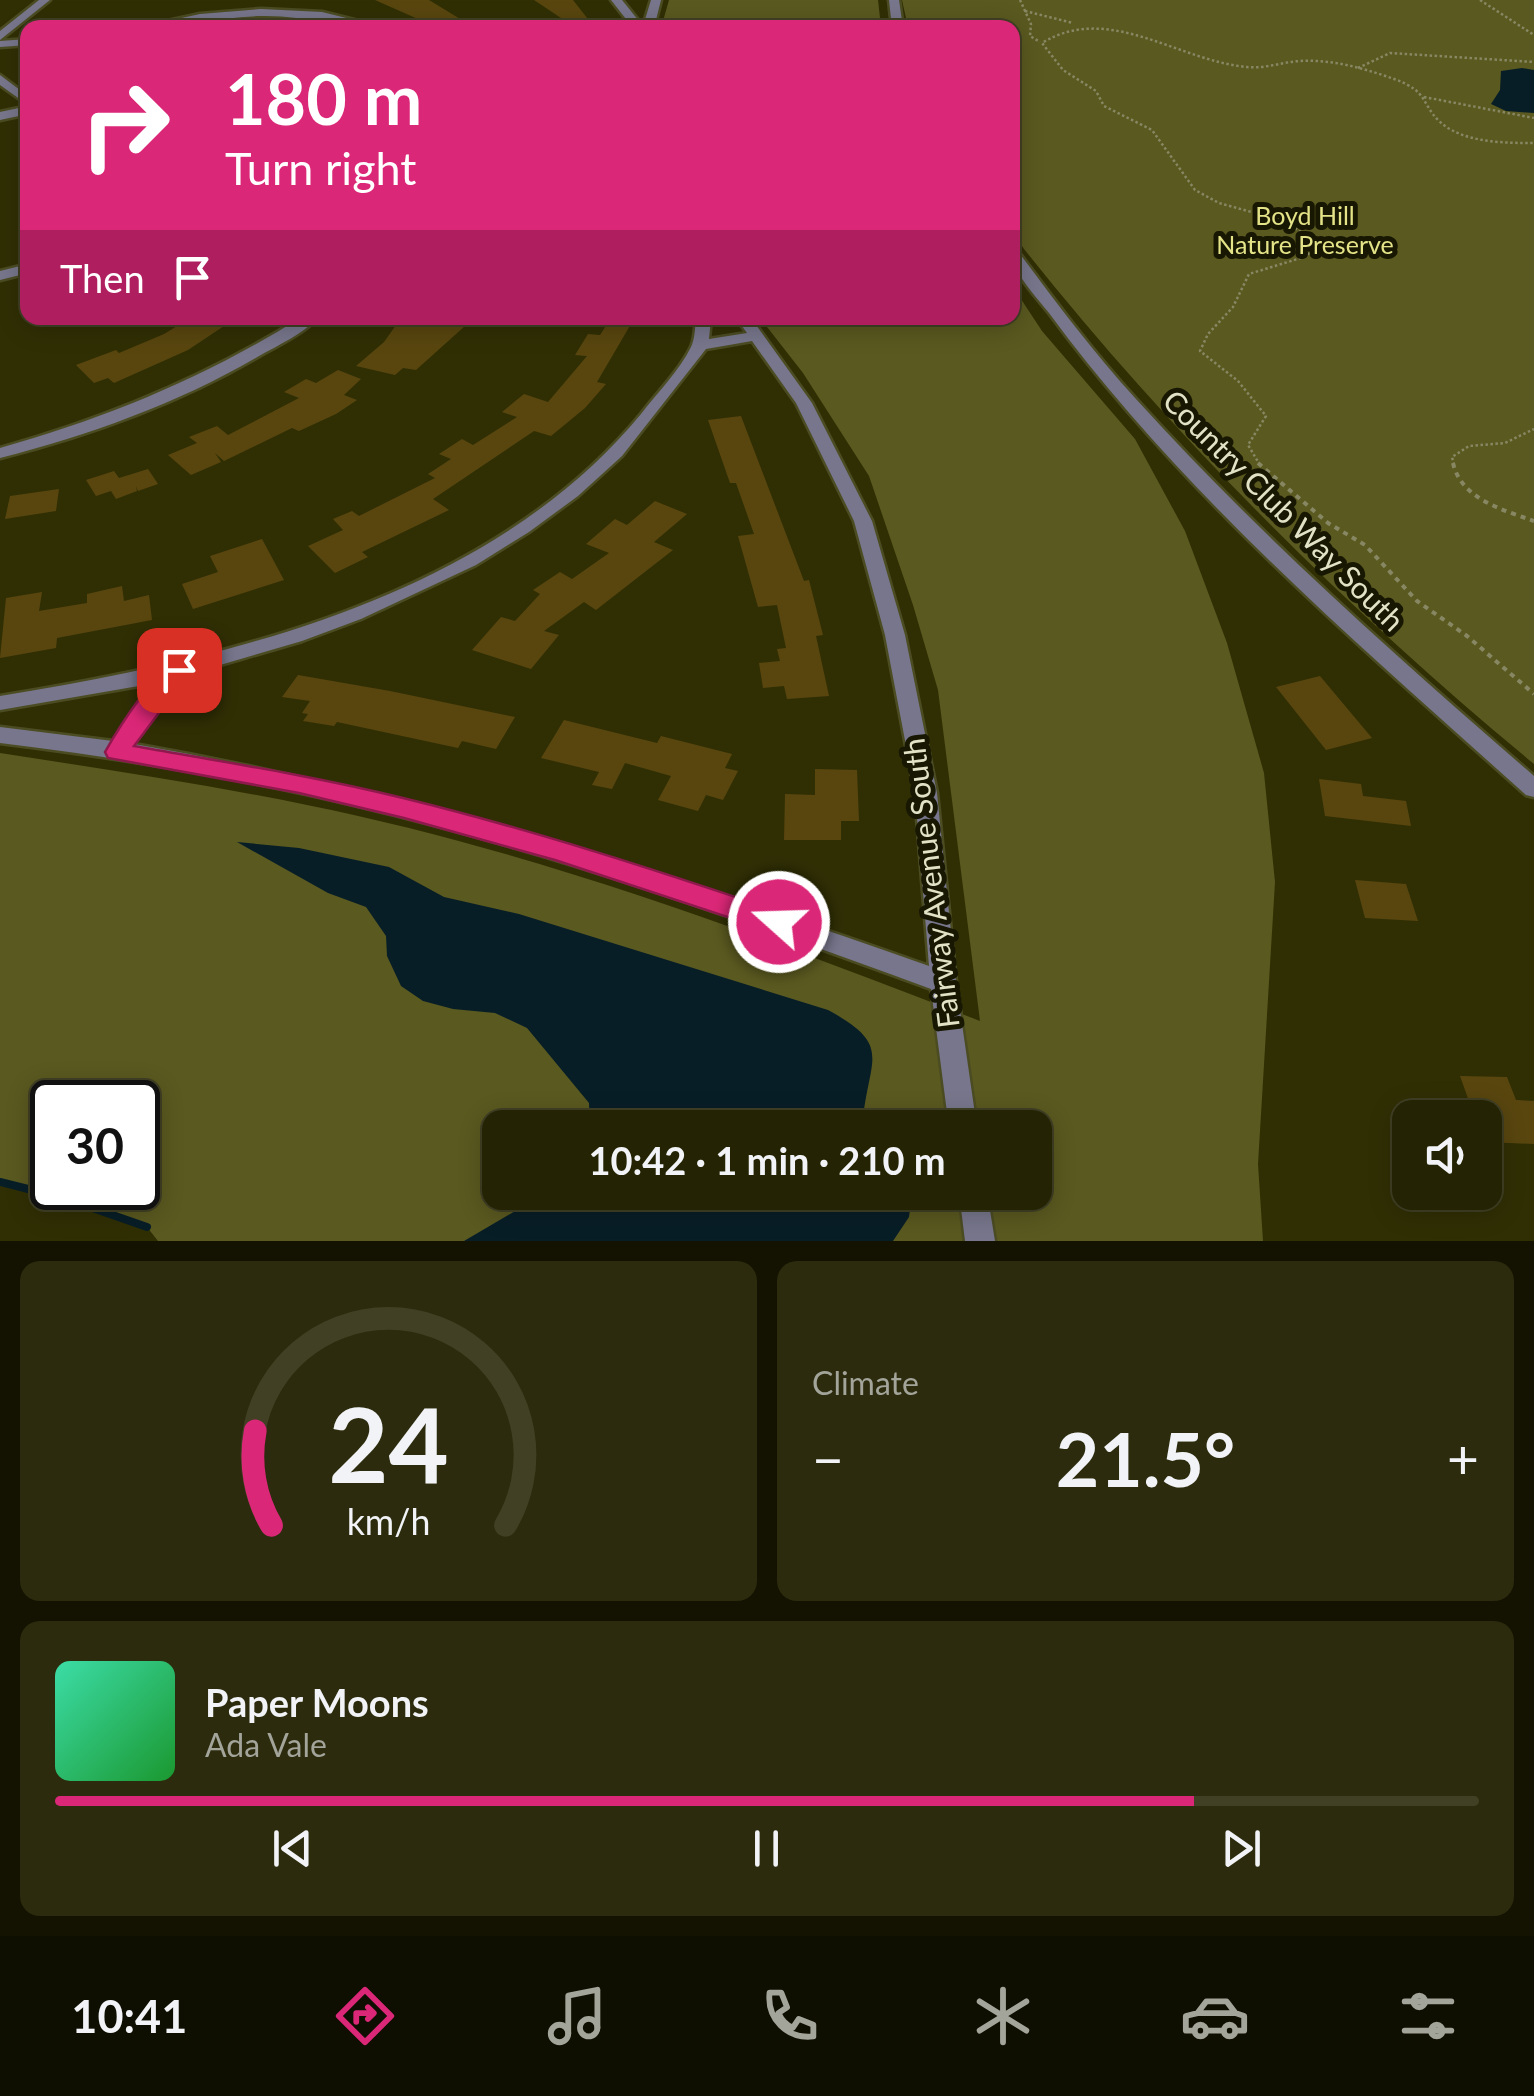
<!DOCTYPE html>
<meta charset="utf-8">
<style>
body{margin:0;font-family:Lato,sans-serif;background:#2c2b0d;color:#f1f3f6;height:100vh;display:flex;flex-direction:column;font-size:38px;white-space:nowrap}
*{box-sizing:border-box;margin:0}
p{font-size:32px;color:#a3a49a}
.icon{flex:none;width:55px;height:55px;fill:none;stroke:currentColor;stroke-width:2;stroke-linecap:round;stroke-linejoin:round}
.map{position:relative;height:1241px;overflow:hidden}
.sheet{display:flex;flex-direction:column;gap:20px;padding:20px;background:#141302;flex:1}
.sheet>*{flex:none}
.top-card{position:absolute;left:20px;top:20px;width:1000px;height:305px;border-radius:20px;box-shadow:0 5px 25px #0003,0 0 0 2px #414025;background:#db2777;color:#fff;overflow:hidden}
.tools{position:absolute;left:1392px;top:1100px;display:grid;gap:20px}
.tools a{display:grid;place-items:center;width:110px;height:110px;border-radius:20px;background:#242303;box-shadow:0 5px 25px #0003,0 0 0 2px #414025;font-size:50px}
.speed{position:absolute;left:30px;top:1080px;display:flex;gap:20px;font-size:50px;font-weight:700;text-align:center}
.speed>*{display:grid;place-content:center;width:130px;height:130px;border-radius:50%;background:#242303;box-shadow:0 5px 25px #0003,0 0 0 2px #414025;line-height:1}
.speed .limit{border:5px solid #111;border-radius:15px;background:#fff;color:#111}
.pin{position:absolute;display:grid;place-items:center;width:85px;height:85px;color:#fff;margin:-42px;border-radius:20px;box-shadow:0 5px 15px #0006}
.me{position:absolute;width:110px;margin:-55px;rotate:290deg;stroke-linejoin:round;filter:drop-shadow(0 0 8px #0008)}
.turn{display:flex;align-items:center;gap:35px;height:210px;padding:0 40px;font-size:45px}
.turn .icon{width:130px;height:130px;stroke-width:2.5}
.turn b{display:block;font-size:70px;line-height:85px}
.then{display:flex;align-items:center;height:95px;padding:0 40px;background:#0003;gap:20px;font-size:38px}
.big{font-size:75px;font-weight:700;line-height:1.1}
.sheet .card{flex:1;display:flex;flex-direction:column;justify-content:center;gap:15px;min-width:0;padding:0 35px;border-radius:20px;background:#2c2b0d}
.sheet .dial{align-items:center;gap:0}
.dial svg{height:260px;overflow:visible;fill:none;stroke:#414025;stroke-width:7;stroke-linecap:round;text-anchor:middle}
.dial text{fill:#f1f3f6;stroke:none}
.song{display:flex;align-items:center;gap:30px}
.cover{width:120px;height:120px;border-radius:15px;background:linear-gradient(135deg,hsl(160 70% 55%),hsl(130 70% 35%))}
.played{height:10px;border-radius:5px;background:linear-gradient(90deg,#db2777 80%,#414025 80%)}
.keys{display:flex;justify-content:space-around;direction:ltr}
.heat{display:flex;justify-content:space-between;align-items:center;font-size:55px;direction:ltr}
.sheet .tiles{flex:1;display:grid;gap:20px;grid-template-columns:1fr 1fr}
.card:last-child{grid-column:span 2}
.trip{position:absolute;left:482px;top:1110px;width:570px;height:100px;border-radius:20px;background:#242303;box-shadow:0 5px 25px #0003,0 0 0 2px #414025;font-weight:700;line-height:100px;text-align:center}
.dock{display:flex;height:160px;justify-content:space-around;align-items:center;background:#0e0e01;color:#a3a49a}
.dock .icon{width:70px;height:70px}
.dock .selected{color:#db2777}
.dock b{font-size:45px;color:#f1f3f6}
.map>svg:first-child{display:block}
.green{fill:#5a5920;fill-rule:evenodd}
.water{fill:#081e27}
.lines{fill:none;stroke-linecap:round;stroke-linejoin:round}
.stream{stroke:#081e27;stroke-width:8}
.building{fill:#59460f}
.minor-casing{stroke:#4c4c23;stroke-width:5}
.tertiary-casing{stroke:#4c4c23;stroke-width:5}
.path-far1{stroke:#878763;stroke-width:2.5;stroke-dasharray:2.5 2.5;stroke-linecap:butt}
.path{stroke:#878763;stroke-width:4;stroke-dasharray:5 5;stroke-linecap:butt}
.minor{fill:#77768c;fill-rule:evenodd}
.tertiary{fill:#77768c;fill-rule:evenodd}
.route{fill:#db2777;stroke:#8e194d;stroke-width:2.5}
.labels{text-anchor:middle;stroke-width:10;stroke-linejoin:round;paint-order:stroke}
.far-park-label{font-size:25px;fill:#e4e388;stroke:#171702}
.street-label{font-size:30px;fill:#e2e2c6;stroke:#171702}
</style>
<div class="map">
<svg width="1534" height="1241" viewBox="0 0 1534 1241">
<rect width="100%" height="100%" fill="#302f04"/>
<path class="green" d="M669 0H878L881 27 661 28Z
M902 0H1534V764C1347 609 1176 440 1024 249L1013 232 1012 28 908 27Z
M1013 287 1042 331 1135 439 1185 531 1227 643 1264 773 1275 882 1258 1164 1263 1241H158L147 1227 64 1198 0 1182V753C103 769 206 784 307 805 539 852 761 936 980 1021L938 690 913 605 869 476 803 373 760 318H1012ZM52 1102H138V1188H52ZM500 1128H1035V1192H500Z"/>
<path class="water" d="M1522 68 1534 70V113L1506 111 1491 104 1500 90 1501 71Z
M237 842 299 848 389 867 444 897 519 914 828 1010C892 1045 870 1056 863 1118L892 1127H590L589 1103 527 1028 495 1013 453 1009 423 1001 401 986 387 956 386 936 366 907 328 893Z
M557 1193V1192L912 1193 909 1217 893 1241H464L517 1210Z"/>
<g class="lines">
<path class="stream" d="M0 1182 64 1198 147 1227"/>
</g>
<path class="building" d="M375 0H429L475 28H438Z
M534 0H573L595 28H576Z
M190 318H236L188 350 114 383 108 378 94 383 76 365 116 350 119 353 164 334Z
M401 318H459L454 324 465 326 416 370 403 368 395 375 356 366 384 342Z
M609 321 631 324 597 382 606 384 585 408 551 436 534 431 433 499 449 510 362 552 368 557 335 573 308 546 343 530 333 519 352 511 359 516 435 478 428 474 451 459 439 454 462 439 473 445 517 417 502 412 524 394 548 402 587 356 575 355 588 334 600 335Z
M338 370 361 379 344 395 357 400 336 414 299 431 292 428 224 461 215 453 221 462 191 475 168 455 197 443 189 437 217 426 228 435 299 398 284 392 306 379 316 383Z
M741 416 804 581 809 580 823 635 816 636 829 696 787 699 784 686 763 688 759 663 780 661 777 649 786 648 777 605 758 607 738 536 754 534 736 483H730L708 420Z
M148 469 158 484 138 491 136 486 137 491 116 499 111 491 96 496 86 480 114 471 119 478Z
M59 489 56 511 5 519 10 496Z
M655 501 687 514 654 542 673 550 596 610 584 602 544 631 559 635 531 669 472 650 501 617 515 621 540 594 533 590 560 572 572 579 609 553 586 544 615 519 627 525Z
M262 539 284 580 193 609 182 584 218 572 210 556Z
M122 586 124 601 149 595 152 620 57 638 56 648 0 658 6 598 42 592 39 611 87 603V594Z
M298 675 390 691 515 717 496 749 462 741 458 748 337 722 334 726 303 721 308 714 302 713 310 701 282 697Z
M1320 676 1372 738 1326 750 1276 687Z
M564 720 657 743 661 736 732 754 725 768 738 771 723 800 706 795 698 811 658 800 671 776 625 763 612 789 592 785 599 772 541 758Z
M815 769 857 770 859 821H841V840H784L785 794 815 795Z
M1319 779 1361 784 1363 796 1406 801 1411 826 1325 816Z
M1355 880 1406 884 1418 921 1365 918Z
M1460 1076 1507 1077 1516 1100 1534 1101V1144L1485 1142V1118H1475Z"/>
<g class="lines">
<g class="minor-casing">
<path id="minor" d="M39 0H50L0 40V31Z
M611 0H622L643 26 651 0H661L654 28H633Z
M261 9 322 12 387 28C345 28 304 15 261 16 219 17 177 28 135 28L200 14Z
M28 39V45L0 47V41Z
M0 75 28 96V105L0 85Z
M28 106V114L0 120V112Z
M28 264V273L0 280V271Z
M300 318H318C302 334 279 345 259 356 179 403 90 435 0 458V448C107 418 206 377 300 318Z
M696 318H711L709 339 747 333 736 318H751L812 403 872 521 905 635 937 793 956 982 977 1128H949L931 989C743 920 553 852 358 806 239 777 121 758 0 743V727L113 741 156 683 0 710V696C226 659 488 599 641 414 657 393 679 371 691 347 695 339 695 327 696 318ZM752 341 796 403 854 521 885 635 915 793 929 966C667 873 408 792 134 744L160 706 186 675 302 641 361 619 476 565 529 532 578 496 622 456 706 349Z
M959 1192H987L995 1241H965Z"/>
</g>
<g class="tertiary-casing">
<path id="tertiary" d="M889 0H899L903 28H892Z
M1012 249 1017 250C1055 301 1093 352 1136 399 1259 535 1396 656 1534 776V797L1526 795C1359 645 1183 495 1049 313 1034 294 1012 273 1012 249Z"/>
</g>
<path class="path-far1" d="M1020 0 1031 24 1030 36 1040 42
M1480 0 1534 35
M1025 11 1073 23
M1358 68 1390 53 1534 62
M1424 97 1534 118
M1260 465 1248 445 1266 416 1238 381 1200 351 1208 334 1233 307 1249 274 1304 257 1321 245 1284 221 1219 203 1195 190 1152 130 1104 106 1096 91 1063 70 1042 43C1109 2 1178 61 1247 67 1265 69 1282 62 1300 61 1333 59 1366 69 1397 80 1428 92 1421 103 1439 121 1462 143 1504 143 1534 143
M1454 465 1452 457 1469 446 1505 443 1534 429"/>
<path class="path" d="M1258 463 1328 523 1365 545 1417 601 1467 636 1534 694
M1453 463C1461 499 1503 510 1534 521"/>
<use href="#minor" class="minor"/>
<use href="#tertiary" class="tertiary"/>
</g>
<path class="route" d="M179 662 191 670 134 746C224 762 314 776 403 798 534 830 662 872 789 915L793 922 789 930 779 934 555 860 404 818 299 793 108 758 105 752C118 729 155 669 179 662Z"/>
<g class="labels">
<g class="far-park-label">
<text x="1305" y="225">Boyd Hill<tspan x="1305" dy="29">Nature Preserve</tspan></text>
</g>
<g class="street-label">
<text transform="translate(1283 511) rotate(45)" y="10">Country Club Way South</text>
<text transform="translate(932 883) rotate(-97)" y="10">Fairway Avenue South</text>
</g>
</g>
</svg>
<div class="tools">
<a><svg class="icon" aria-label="sound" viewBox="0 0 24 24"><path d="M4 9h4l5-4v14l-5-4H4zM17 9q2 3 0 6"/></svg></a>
</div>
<div class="speed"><div class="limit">30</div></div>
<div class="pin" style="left:179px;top:670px;background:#d93025"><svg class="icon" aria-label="arrive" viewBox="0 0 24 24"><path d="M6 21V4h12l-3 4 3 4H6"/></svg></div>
<svg class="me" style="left:779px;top:922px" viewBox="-20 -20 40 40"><circle r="17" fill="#db2777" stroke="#fff" stroke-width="3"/><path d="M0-11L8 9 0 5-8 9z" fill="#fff"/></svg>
<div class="trip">10:42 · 1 min · 210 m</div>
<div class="top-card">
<div class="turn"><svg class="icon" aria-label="right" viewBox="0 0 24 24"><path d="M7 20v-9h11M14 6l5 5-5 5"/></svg><div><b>180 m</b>Turn right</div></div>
<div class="then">Then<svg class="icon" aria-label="arrive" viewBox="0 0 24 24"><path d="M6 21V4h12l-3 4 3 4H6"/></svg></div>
</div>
</div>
<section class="sheet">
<div class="tiles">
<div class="card dial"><svg viewBox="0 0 100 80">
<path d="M14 69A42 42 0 1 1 86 69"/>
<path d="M14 69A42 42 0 0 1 9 40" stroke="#db2777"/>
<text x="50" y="56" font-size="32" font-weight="700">24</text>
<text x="50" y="72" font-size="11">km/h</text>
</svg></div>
<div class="card"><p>Climate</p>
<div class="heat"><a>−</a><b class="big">21.5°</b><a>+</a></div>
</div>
<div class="card">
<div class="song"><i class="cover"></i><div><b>Paper Moons</b><p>Ada Vale</p></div></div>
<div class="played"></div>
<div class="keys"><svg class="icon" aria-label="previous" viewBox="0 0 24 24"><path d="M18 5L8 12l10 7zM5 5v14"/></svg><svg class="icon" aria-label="pause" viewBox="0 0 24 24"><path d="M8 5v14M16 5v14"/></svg><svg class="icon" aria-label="next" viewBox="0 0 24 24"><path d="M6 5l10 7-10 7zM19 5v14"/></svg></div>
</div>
</div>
</section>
<nav class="dock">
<b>10:41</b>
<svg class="icon selected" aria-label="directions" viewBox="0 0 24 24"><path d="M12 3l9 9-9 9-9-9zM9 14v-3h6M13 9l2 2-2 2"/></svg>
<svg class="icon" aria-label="music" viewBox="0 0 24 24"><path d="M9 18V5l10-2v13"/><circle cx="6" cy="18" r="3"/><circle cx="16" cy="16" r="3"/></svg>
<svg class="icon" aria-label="phone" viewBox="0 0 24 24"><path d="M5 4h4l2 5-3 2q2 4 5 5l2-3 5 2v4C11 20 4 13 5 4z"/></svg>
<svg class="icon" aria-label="climate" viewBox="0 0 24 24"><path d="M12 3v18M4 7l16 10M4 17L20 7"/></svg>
<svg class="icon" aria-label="car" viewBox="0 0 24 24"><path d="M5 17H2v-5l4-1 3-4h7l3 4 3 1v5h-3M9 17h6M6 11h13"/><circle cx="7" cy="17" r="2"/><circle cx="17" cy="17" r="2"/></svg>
<svg class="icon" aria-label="filters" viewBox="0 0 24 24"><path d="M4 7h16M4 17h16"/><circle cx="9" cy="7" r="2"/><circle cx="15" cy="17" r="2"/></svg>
</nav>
